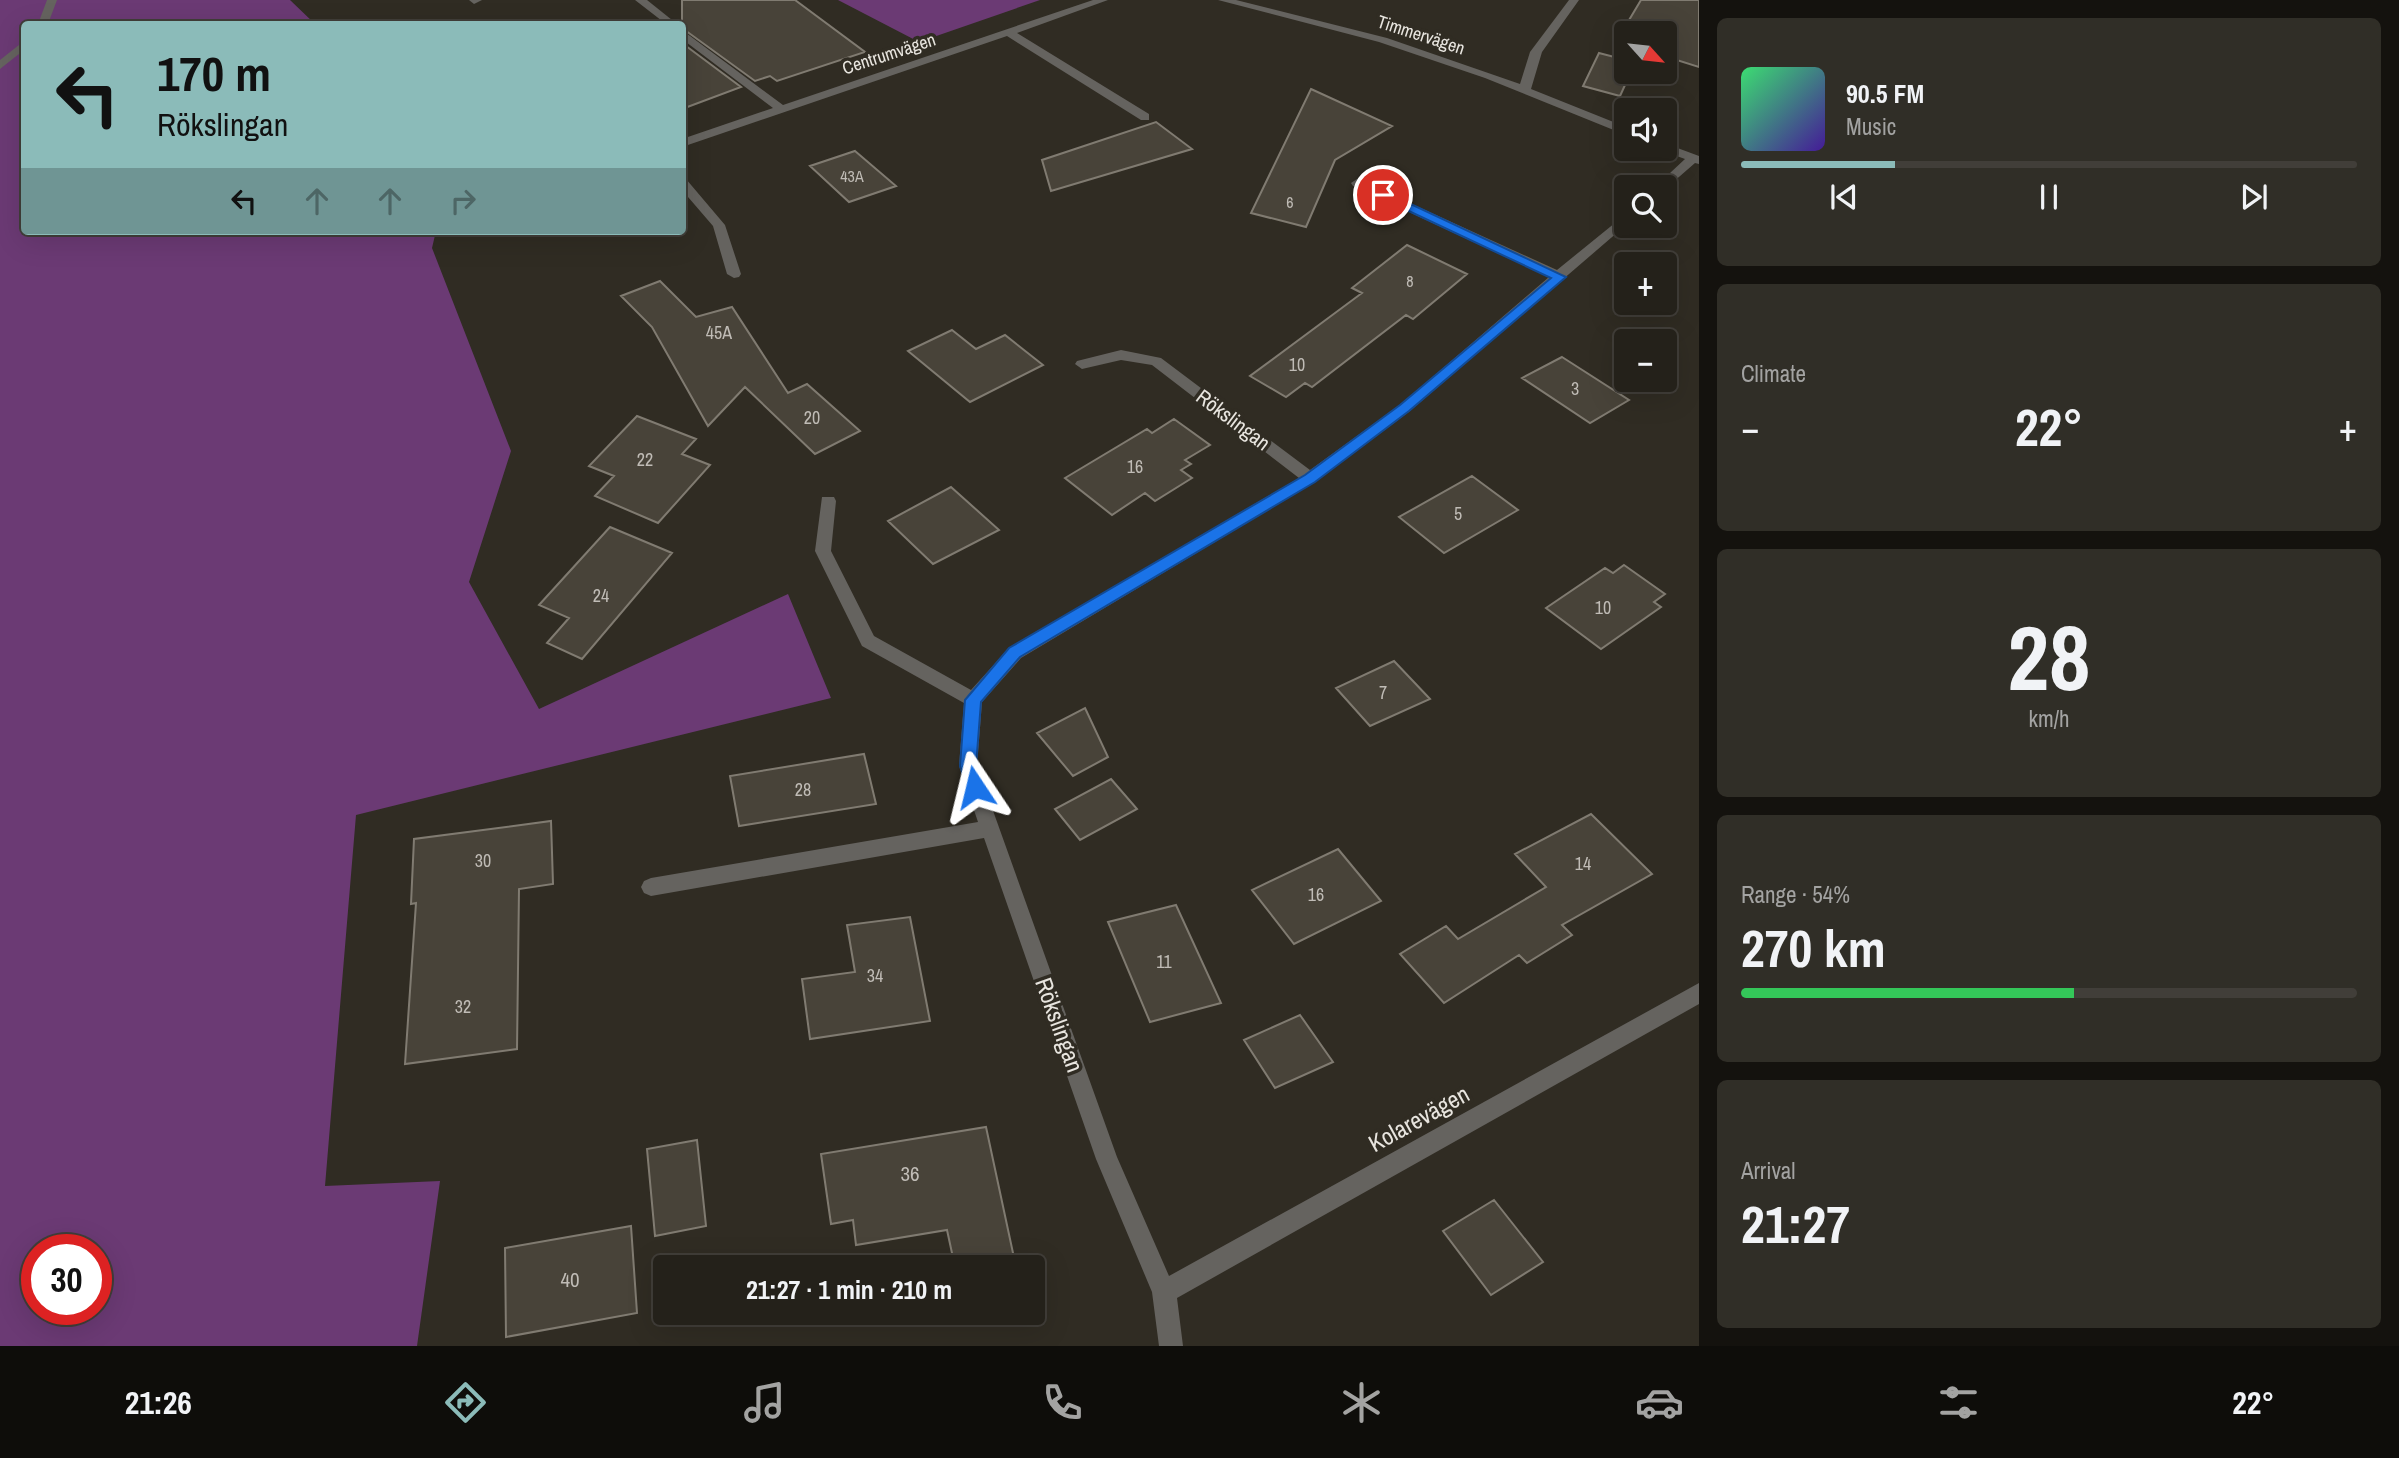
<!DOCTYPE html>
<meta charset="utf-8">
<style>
body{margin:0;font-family:"Archivo Narrow",sans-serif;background:#302e27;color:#f1f3f6;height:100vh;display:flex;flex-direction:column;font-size:26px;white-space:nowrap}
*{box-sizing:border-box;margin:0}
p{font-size:23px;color:#a3a3a2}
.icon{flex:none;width:38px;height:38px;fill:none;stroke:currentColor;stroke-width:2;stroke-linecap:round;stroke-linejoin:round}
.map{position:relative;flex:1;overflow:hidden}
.side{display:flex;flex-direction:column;gap:18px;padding:18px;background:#14120e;width:700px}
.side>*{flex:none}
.hud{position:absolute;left:21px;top:21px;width:665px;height:214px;border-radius:7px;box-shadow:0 7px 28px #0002,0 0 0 2px #413e39;background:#8bbbb9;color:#111;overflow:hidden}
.needle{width:46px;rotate:117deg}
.buttons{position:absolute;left:1614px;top:21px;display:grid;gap:14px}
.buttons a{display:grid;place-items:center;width:63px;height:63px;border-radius:7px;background:#24211a;box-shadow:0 7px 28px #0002,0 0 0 2px #413e39;font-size:35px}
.speed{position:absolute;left:21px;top:1234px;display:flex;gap:14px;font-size:35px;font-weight:700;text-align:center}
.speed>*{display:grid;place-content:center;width:91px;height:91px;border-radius:50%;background:#24211a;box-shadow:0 7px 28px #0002,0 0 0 2px #413e39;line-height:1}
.speed .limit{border:10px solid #d22;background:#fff;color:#111}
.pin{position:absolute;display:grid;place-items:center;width:60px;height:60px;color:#fff;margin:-30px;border:4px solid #fff;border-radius:50%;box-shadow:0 2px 7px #0007}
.me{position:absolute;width:77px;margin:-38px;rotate:350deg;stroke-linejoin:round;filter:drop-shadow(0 0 5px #0008)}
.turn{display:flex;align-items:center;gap:24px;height:147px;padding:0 21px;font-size:32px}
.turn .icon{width:91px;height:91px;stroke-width:2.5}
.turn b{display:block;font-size:49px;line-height:60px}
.lanes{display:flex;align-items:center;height:66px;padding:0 21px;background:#0003;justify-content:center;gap:35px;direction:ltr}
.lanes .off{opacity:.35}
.big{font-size:52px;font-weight:700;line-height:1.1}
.side .tile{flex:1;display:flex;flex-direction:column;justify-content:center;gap:10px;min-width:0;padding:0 24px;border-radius:10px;background:#302e27}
.side .dial{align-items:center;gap:0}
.dial b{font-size:91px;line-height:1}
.song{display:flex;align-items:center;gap:21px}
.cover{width:84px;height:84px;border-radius:10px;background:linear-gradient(135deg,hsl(140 70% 55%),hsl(260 70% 35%))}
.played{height:7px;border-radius:4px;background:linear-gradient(90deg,#8bbbb9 25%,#413e39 25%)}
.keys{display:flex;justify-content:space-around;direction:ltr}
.heat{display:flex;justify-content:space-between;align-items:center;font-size:38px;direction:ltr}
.charge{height:10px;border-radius:5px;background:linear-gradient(90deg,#34c759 54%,#413e39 0)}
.trip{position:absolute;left:653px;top:1255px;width:392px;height:70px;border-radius:7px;background:#24211a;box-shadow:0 7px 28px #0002,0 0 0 2px #413e39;font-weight:700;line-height:70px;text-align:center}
.tabs{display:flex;height:112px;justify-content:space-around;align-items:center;background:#0e0d0a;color:#a3a3a2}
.tabs .icon{width:49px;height:49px}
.tabs .selected{color:#8bbbb9}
.tabs b{font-size:32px;color:#f1f3f6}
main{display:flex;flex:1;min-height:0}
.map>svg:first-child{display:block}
.green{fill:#6b3a74;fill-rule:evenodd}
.building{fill:#484339;stroke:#807b71;stroke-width:2}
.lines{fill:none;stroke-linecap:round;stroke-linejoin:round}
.minor{fill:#65635f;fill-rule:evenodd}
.route{fill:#1a73e8;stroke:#114b97;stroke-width:2}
.labels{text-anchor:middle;stroke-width:7;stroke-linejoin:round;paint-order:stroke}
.far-number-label{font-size:16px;fill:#c0bcb6}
.far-street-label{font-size:18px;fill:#e8e5df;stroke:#302c23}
.number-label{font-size:18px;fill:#c0bcb6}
.street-label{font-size:21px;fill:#e8e5df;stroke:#302c23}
.near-number-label{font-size:21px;fill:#c0bcb6}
.near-street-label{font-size:24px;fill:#e8e5df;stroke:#302c23}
</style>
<main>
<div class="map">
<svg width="1699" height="1346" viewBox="0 0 1699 1346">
<rect width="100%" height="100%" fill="#302c23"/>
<path class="green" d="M0 0H290L315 24H24V231H436L432 248 511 451 469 582 539 709 788 594 831 698 356 815 325 1186 440 1181 417 1346H0ZM37 1250H96V1309H37Z
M838 0H1040L919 42Z"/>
<path class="building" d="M682 0H795L865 52 777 81 770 76 755 81 682 28Z
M1641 0H1699V67L1664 56V33H1626V45L1616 42Z
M682 43 741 87 682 109Z
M1599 53 1626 60V72H1631L1620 96 1583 86Z
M1311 89 1392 126 1335 160 1306 227 1251 213Z
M1156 122 1192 149 1051 191 1042 160Z
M855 151 896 186 849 202 810 166Z
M1407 245 1467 274 1413 319 1406 315 1312 387 1305 383 1286 397 1250 376 1362 293 1352 288Z
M660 281 696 317 732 307 788 393 807 384 860 431 815 454 745 387 708 426 652 327 621 296Z
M952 330 976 349 1005 335 1043 365 970 402 908 351Z
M1562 357 1629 400 1590 423 1522 378Z
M637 416 696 439 682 454 710 465 658 523 595 496 614 476 589 466Z
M1174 419 1210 445 1185 460 1191 464 1181 470 1192 478 1155 501 1145 493 1112 515 1065 478 1147 429 1152 433Z
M1472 476 1518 510 1444 553 1399 517Z
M951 487 999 530 933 564 888 521Z
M610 527 672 553 582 659 547 643 569 618 539 605Z
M1624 565 1665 594 1654 602 1661 607 1601 649 1546 608 1605 568 1613 573Z
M1394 661 1430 699 1370 726 1336 688Z
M1085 708 1108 757 1073 776 1037 733Z
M864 754 876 804 739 826 730 776Z
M1111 779 1137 809 1080 840 1055 809Z
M1591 814 1652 874 1562 925 1572 935 1527 963 1519 955 1444 1003 1400 954 1446 926 1458 939 1546 887 1515 854Z
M551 821 553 884 519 889 517 1049 405 1064 416 903 411 904 414 839Z
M1338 849 1381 901 1294 944 1252 890Z
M1176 905 1221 1003 1150 1022 1108 922Z
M910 917 930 1021 810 1039 802 979 855 972 847 925Z
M1300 1015 1333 1062 1275 1088 1244 1040Z
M986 1127 1016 1267H955L947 1230 856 1245 853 1220 831 1224 821 1154Z
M697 1140 706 1226 655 1236 647 1149Z
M1494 1200 1543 1262 1491 1295 1443 1231Z
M631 1226 637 1313 506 1337 505 1248Z"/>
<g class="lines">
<path class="minor" d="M47 0H57L48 24H38Z
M469 0H482L474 4Z
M635 0H647L677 24H666Z
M1093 0H1108L1017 33 1149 114V120H1141L1007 36 682 147V139L773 108 682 39V30L783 105Z
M1218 0H1236L1387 38 1520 84 1530 52 1569 0H1579L1542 52 1531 89 1626 127V135L1485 78 1379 42Z
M24 41V50L0 69V60Z
M1664 143 1699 156V164L1695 163 1664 190V187H1655L1685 159 1660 150 1664 149Z
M682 178 686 179 725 225 741 274 739 277 734 278 727 274 713 226 682 190Z
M1357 179 1557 270 1626 214V225L1410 411 1315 482 1021 658 982 702 977 766 1117 1157 1169 1276 1699 983V1004L1177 1298 1183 1346H1159L1152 1292 1096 1159 984 838 651 896 644 893 641 887 644 881 651 878 978 822 959 766 964 703 862 646 815 551 822 497H834L836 501 831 551 874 636 971 690 1009 648 1299 478 1152 365 1121 360 1082 369 1075 364 1077 361 1121 350 1161 358 1310 470 1400 405 1549 277 1353 186 1351 183Z"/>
</g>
<path class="route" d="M1383 191 1566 277 1409 411 1315 482 1020 657 981 702 976 766 983 787 981 792H969L960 766 965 700 1009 648 1305 475 1400 405 1551 278 1379 197V192Z"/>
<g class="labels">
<g class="far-number-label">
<text x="852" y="182">43A</text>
<text x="1290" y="208">6</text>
<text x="1410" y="287">8</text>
</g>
<g class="far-street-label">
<text transform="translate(1421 35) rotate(18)" y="6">Timmervägen</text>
<text transform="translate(889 54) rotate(-18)" y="6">Centrumvägen</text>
</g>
<g class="number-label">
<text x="719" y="339">45A</text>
<text x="1297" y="371">10</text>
<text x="1575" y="395">3</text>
<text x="812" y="424">20</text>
<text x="645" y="466">22</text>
<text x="1135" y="473">16</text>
<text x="1458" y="520">5</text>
<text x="601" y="602">24</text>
<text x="1603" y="614">10</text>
<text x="1383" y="699">7</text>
<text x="803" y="796">28</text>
<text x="483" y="867">30</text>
<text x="1583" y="870">14</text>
<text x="1316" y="901">16</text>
<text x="1164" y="968">11</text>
<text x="875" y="982">34</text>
<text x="463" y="1013">32</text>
</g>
<g class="street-label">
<text transform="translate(1233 420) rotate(37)" y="7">Rökslingan</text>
</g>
<g class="near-number-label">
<text x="910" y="1181">36</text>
<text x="570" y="1287">40</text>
</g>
<g class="near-street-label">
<text transform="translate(1059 1025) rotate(70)" y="8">Rökslingan</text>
<text transform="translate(1419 1119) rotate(-29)" y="8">Kolarevägen</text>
</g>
</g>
</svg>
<div class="buttons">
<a><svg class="needle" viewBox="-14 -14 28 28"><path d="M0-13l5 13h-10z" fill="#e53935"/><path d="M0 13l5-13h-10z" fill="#a3a3a2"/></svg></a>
<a><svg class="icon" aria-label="sound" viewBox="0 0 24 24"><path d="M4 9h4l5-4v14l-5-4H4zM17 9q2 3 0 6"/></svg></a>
<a><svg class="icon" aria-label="search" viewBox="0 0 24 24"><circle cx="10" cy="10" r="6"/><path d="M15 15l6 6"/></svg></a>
<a>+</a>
<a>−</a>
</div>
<div class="speed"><div class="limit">30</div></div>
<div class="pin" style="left:1383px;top:195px;background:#d93025"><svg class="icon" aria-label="arrive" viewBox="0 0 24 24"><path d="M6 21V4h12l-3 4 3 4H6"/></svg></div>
<svg class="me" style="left:975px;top:787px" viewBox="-20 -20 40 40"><path d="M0-17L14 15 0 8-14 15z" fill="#1a73e8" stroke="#fff" stroke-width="4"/></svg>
<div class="trip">21:27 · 1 min · 210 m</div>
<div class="hud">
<div class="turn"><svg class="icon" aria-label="left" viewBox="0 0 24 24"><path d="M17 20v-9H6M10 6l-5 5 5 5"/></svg><div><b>170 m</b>Rökslingan</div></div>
<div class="lanes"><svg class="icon" aria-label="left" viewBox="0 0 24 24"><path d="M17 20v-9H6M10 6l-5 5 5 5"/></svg><svg class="icon off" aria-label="ahead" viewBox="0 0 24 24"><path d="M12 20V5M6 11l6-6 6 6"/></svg><svg class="icon off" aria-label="ahead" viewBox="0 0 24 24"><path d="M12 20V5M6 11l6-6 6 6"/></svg><svg class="icon off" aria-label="right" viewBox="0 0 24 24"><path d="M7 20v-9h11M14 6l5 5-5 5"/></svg></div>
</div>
</div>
<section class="side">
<div class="tile">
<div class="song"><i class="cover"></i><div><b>90.5 FM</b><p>Music</p></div></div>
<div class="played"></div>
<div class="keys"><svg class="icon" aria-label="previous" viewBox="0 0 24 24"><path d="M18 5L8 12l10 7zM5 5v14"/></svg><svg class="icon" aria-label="pause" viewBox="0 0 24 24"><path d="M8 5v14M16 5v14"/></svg><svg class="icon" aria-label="next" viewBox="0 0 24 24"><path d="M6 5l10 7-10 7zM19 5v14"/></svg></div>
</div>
<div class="tile"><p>Climate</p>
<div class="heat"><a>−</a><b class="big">22°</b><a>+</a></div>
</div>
<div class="tile dial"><b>28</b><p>km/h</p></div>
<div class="tile"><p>Range · 54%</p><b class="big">270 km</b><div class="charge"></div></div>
<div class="tile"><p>Arrival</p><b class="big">21:27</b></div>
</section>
</main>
<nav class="tabs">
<b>21:26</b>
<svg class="icon selected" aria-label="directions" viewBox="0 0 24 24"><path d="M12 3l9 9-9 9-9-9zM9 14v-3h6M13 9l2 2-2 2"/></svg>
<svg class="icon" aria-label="music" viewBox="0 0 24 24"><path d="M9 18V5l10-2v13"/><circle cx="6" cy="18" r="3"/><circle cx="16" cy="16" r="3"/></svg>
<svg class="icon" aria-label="phone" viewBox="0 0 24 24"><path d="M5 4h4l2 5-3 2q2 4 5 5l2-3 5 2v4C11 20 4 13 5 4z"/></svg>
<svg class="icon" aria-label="climate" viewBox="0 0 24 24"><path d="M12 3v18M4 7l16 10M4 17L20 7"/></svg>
<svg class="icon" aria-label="car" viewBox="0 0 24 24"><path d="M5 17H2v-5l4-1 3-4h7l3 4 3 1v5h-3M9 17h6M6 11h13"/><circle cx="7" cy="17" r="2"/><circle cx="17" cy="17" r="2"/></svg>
<svg class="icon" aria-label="filters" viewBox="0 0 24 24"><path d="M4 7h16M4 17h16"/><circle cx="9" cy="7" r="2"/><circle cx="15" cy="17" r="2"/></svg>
<b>22°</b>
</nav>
